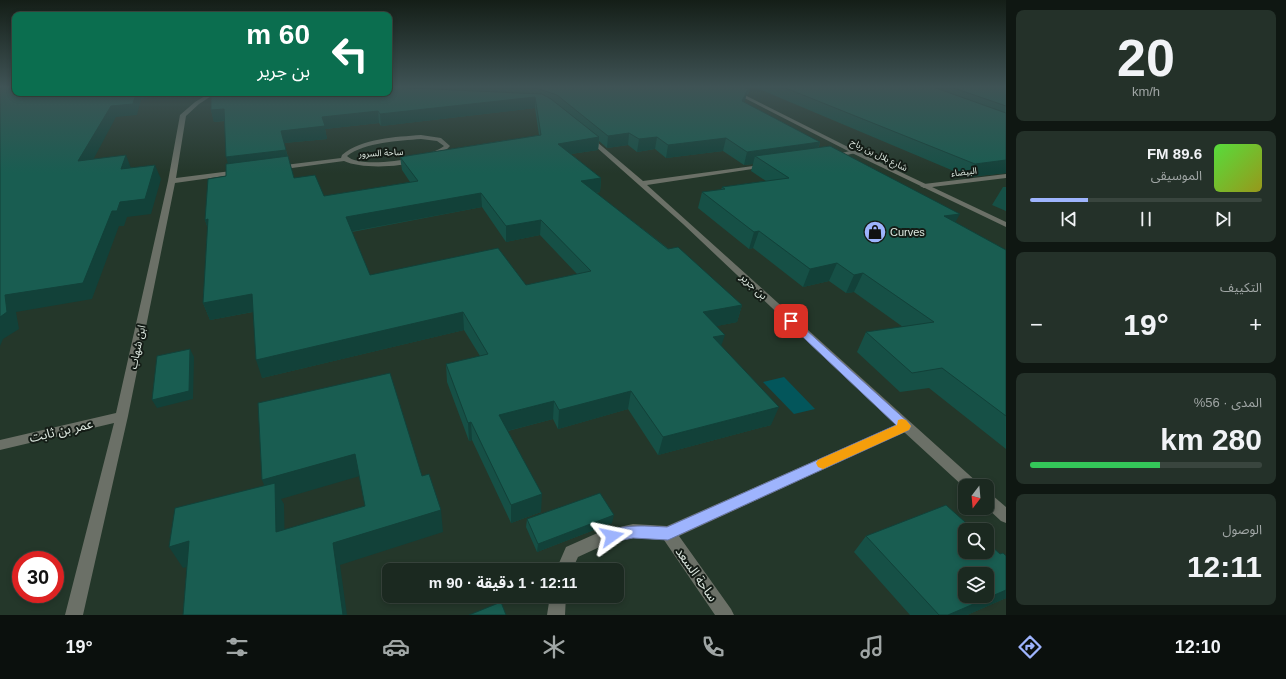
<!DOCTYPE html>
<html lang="ar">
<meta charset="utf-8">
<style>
body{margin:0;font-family:Helvetica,"Noto Sans Arabic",sans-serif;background:#243129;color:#f1f3f6;direction:rtl;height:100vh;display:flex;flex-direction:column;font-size:15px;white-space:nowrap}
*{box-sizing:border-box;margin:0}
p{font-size:13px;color:#a0a6a5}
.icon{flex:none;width:22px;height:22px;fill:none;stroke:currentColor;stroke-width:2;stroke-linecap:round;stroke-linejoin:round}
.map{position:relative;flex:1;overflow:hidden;direction:ltr}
.panel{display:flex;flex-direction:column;gap:10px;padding:10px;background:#0f1712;width:280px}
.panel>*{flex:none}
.hud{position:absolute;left:12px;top:12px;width:380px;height:84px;border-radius:8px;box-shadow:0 2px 6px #0003,0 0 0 1px #39453e;direction:rtl;background:#0b6e4f;color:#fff;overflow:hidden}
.needle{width:26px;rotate:196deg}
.tools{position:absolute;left:958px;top:479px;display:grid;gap:8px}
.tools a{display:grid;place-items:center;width:36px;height:36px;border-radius:8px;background:#1b2920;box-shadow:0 2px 6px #0003,0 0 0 1px #39453e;font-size:20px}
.speed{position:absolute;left:12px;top:551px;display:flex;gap:8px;font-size:20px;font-weight:700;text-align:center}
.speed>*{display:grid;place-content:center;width:52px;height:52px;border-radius:50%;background:#1b2920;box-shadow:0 2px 6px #0003,0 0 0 1px #39453e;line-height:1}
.speed .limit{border:6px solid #d22;background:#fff;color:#111}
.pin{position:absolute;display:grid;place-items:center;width:34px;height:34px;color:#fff;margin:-17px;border-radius:8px;box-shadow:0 2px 6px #0006}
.me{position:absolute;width:44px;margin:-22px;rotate:78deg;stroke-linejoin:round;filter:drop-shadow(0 0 3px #0008)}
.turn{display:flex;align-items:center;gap:14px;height:84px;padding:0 16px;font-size:18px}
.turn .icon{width:52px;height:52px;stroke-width:2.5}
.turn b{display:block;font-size:28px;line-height:34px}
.big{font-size:30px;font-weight:700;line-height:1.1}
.panel .card{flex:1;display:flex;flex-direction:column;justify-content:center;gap:6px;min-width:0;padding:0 14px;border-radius:8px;background:#243129}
.panel .dial{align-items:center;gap:0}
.dial b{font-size:52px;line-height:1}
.song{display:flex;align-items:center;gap:12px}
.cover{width:48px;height:48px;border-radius:6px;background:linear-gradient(135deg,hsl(110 70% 55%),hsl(60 70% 35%))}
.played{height:4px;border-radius:2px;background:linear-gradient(90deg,#9eb4fd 25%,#39453e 25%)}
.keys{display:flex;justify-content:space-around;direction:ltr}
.heat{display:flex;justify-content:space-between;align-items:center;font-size:22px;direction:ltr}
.charge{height:6px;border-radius:3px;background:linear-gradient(90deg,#34c759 56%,#39453e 0)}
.trip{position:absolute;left:382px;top:563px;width:242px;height:40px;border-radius:8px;background:#1b2920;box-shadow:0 2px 6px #0003,0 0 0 1px #39453e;font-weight:700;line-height:40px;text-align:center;direction:rtl}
.menu{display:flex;height:64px;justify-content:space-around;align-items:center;background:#0b100d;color:#a0a6a5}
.menu .icon{width:28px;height:28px}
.menu .on{color:#9eb4fd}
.menu b{font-size:18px;color:#f1f3f6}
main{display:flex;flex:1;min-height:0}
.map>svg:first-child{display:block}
.water{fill:#03565b}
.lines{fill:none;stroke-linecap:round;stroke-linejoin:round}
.minor{fill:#6b7067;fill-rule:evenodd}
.tertiary{fill:#6b7067;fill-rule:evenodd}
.wall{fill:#165046;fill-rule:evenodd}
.shaded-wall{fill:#124139}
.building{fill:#195d51;stroke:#124139;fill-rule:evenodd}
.route{fill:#9eb4fd;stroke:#6775a4}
.slow{fill:#f59e0b}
.labels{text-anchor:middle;stroke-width:4;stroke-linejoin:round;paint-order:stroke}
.far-street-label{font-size:9px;fill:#dee9e1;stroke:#141c16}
.poi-label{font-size:11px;fill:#dee9e1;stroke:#141c16;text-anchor:start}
.street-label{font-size:11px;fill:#dee9e1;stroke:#141c16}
.near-street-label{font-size:13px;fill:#dee9e1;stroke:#141c16}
</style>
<main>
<section class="panel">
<div class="card dial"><b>20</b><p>km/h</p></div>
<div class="card">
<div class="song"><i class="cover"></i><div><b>89.6 FM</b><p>الموسيقى</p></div></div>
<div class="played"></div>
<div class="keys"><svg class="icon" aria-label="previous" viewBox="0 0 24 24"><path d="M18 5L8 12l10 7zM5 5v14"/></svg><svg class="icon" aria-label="pause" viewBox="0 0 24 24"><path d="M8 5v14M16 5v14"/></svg><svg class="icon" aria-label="next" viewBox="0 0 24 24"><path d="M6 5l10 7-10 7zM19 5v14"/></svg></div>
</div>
<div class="card"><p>التكييف</p>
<div class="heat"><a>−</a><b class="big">19°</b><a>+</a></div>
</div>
<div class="card"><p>المدى · 56%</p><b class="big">280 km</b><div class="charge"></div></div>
<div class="card"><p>الوصول</p><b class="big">12:11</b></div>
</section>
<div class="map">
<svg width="1006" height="615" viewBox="0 0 1006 615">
<rect width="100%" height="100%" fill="#24372a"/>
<path class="water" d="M784 377 815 409 794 414 763 382Z"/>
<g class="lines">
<path class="minor" d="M210 93H216L199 104 186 116 176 178 239 170 242 172 239 174 175 183 128 416 83 615H65L114 423 0 450V440L116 413 168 181 180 115 195 102Z
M421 135 441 138 450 146C433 166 368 172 344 161L277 170 274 168 277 166 341 158 342 155C362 138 396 137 421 135ZM421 139 437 141 444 146C430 158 361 170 347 156 365 142 399 141 421 139Z
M586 136H590L643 181 767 164V166L765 167 647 185 977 482 979 486H965V488L904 432 679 536 731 609 734 615H715L664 540 633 538 604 545 578 557 572 570H556L566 547 602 531 633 524 667 526 896 425 683 224 586 138Z
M854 150 857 152 856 153 832 158 829 156Z
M1006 174V178L924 188 920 186 924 184Z
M987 493 992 495 1006 507V523L1001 521 987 508Z
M550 596H566L565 615H547Z"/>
<path class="tertiary" d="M723 87H729L856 151 1006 222V227L852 153Z"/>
</g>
<path class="wall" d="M389 87H751L748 95 747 94 744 102 820 142 819 147 1006 250V449L929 388 900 392 857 352 866 332 903 327 854 292 846 293 829 281 803 287 753 248 749 249 698 208 702 192 721 190 722 187 766 181 751 171 753 164 744 165 723 151 666 158 655 149 637 152 628 145 607 148 599 141 598 150 571 154 601 178 600 192 596 193 742 305 737 322 716 326 721 346 771 425 658 455 628 409 558 429 553 419 508 431 541 512 511 523 472 440 469 441 447 382 446 364 480 356 464 330 262 378 253 312 210 320 203 303 208 229 205 220 226 176 228 164 225 121 214 122 211 110ZM535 108 539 135 400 157 402 170 410 182 324 196 294 178 284 143 327 139 325 129 379 123 381 126ZM482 207 506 242 540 235 577 274 526 285 370 275 352 232Z
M754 87H1006V173L968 177Z
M1003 187H1006V211L992 205Z
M527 519 612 523 537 552 526 527Z
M866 536 1000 554 1006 556V598L967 615H910L854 552Z"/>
<path class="shaded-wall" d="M750 87H751L748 95Z
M748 89 745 100 739 112 742 101Z
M136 93H159L141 100 137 115 116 117 85 175 78 161 111 106Z
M535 97V108L381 126 380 114Z
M224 109 228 120 214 122 211 110Z
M378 111 379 123 325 129 327 139 284 143 281 131 322 117Z
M629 133 628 145 607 148 608 136Z
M599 137 598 150 557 156 558 144Z
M657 137 655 149 637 152 639 139Z
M726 138 723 151 666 158 668 145Z
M820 142 816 155 755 156 753 164 744 165 747 152Z
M286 150 289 163 230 170 226 157Z
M126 155 131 168 121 169Z
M1006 160V173L968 177 975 164Z
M155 165 161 179 151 214 127 217 124 226H119L92 299 16 312 19 329 3 339 0 346V317L5 295 112 211Z
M601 178 600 192 580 195 581 181Z
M481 193 482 207 348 232 346 217Z
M960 214 951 230 944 216Z
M208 219 210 235 205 220Z
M541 220 540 235 506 242V226Z
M759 231 753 248 749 249 754 232Z
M837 263 829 281 803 287 810 269Z
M863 273 854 292 846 293 854 275Z
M252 294 257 311 210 320 203 303Z
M742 305 737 322 698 330 703 312Z
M463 312 464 330 262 378 256 360Z
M725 335 719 352 713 337Z
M190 349 194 357 193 399 157 408 152 400Z
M631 391 628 409 558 429 559 410Z
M554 401 553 419 499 433V415Z
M779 407 771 425 658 455 663 437Z
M471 422 472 440 469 441 468 423Z
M355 454 360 476 281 499 284 504 285 554 276 532 271 502 262 480Z
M542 494 541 512 511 523V505Z
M441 510 443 532 340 565 347 615H343L333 543Z
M614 515 612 523 537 552 538 544Z
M189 541 202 563 183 568 169 547Z
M1006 590V598L967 615H948Z"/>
<path class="building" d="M0 87H15V93H136L133 104 111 106 78 161 126 155 121 169 155 165 145 199 120 202 117 211H112L83 283 5 295 7 312 0 317Z
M389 87 519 93 542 94 551 99 599 137 558 144 601 178 581 181 668 249 678 247 742 305 703 312 725 335 713 337 779 407 663 437 631 391 559 410 554 401 499 415 542 494 511 505 471 422 468 423 446 364 488 354 463 312 256 360 252 294 203 303 208 219 205 220 208 179 226 176V164L288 156 294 178 315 175 324 196 418 181 400 157 541 135 535 97 380 114 378 111 322 117 325 126 281 131 286 150 226 157 224 109 211 110V93H389ZM481 193 506 226 541 220 591 271 526 285 498 248 370 275 346 217Z
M525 87H744L748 89 742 101 820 142 747 152 726 138 668 145 657 137 639 139 629 133 608 136 557 95 536 88Z
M783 87H933L1006 113V160L975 164Z
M951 87H1006V106Z
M830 146 960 214 944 216 1006 250V416L942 368 912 373 866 332 934 322 863 273 854 275 837 263 810 269 759 231 754 232 702 192 725 189 722 187 789 178 755 156Z
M190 349 189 391 152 400 157 356Z
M390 373 422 476 429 474 441 510 333 543 343 615H183L189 541 169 547 175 508 275 483 276 532 365 506 355 454 262 480 258 403Z
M600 493 614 515 538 544 527 519Z
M946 505 974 530H965V552H987V542L1000 554 1003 553 1006 556V590L948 615H939L866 536ZM965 574H987V596H965Z
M501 602 506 615H469Z"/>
<linearGradient id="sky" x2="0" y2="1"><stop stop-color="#141e17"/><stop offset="0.5" stop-color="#3f5355"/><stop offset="1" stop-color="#3f5355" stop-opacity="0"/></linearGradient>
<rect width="1006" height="173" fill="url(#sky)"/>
<path class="route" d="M791 318 794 319 909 423 911 426 909 430 668 540 633 538 612 542 607 540 605 536 607 531C627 524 647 526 667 527L896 425 788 323 786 321Z"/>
<path class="slow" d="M902 419 906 420 911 426 909 430 827 467 823 469 818 467 816 463 818 460 897 425 898 420Z"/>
<defs>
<g id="shop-disc" transform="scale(1.15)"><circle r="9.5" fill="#9eb4fd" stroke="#141c16"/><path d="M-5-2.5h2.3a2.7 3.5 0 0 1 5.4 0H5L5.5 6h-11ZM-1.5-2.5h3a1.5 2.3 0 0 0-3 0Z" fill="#111"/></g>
</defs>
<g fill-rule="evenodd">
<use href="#shop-disc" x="875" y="232"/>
</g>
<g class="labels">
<g class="far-street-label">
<text transform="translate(381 153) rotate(-3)" y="3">ساحة السرور</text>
<text transform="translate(879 155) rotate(26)" y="3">شارع بلال بن رباح</text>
<text transform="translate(964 172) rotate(-7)" y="3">البيضاء</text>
</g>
<g class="poi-label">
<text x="890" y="236">Curves</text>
</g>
<g class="street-label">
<text transform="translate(754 286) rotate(43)" y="4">بن جرير</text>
<text transform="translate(137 347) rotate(-78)" y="4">ابن شهاب</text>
</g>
<g class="near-street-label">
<text transform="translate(61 430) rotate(-13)" y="5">عمر بن ثابت</text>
<text transform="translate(697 574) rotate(55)" y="5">ساحة السعد</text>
</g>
</g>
</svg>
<div class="tools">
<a><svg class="needle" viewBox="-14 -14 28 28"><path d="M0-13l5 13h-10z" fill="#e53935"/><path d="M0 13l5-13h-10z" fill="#a0a6a5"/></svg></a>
<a><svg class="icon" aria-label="search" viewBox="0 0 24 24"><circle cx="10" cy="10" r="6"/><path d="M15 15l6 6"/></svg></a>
<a><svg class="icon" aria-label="layers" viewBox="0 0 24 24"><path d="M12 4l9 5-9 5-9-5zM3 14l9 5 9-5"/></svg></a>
</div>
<div class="speed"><div class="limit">30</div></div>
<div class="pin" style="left:791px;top:321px;background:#d93025"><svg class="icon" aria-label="arrive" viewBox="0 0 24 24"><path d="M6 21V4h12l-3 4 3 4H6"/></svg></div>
<svg class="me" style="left:612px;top:536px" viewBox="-20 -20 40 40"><path d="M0-17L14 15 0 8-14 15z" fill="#9eb4fd" stroke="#fff" stroke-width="4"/></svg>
<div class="trip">12:11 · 1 دقيقة · 90 m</div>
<div class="hud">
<div class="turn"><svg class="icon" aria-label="left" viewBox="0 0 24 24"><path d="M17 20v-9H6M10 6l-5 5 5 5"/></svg><div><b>60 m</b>بن جرير</div></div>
</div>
</div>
</main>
<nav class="menu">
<b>12:10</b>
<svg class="icon on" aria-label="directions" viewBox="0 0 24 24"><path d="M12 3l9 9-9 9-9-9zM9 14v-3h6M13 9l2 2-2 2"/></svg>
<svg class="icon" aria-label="music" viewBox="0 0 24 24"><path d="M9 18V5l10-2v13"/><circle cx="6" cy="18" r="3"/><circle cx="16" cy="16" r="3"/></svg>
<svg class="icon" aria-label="phone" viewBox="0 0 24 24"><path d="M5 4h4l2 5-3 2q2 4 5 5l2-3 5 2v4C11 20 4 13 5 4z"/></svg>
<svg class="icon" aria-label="climate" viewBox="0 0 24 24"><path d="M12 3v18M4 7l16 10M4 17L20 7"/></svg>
<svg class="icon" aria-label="car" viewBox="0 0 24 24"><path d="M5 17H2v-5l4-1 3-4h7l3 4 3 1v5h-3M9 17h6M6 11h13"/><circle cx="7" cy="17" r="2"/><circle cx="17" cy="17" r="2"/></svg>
<svg class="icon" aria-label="filters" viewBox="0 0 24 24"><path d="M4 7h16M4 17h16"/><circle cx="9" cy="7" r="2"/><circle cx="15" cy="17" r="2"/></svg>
<b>19°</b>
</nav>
